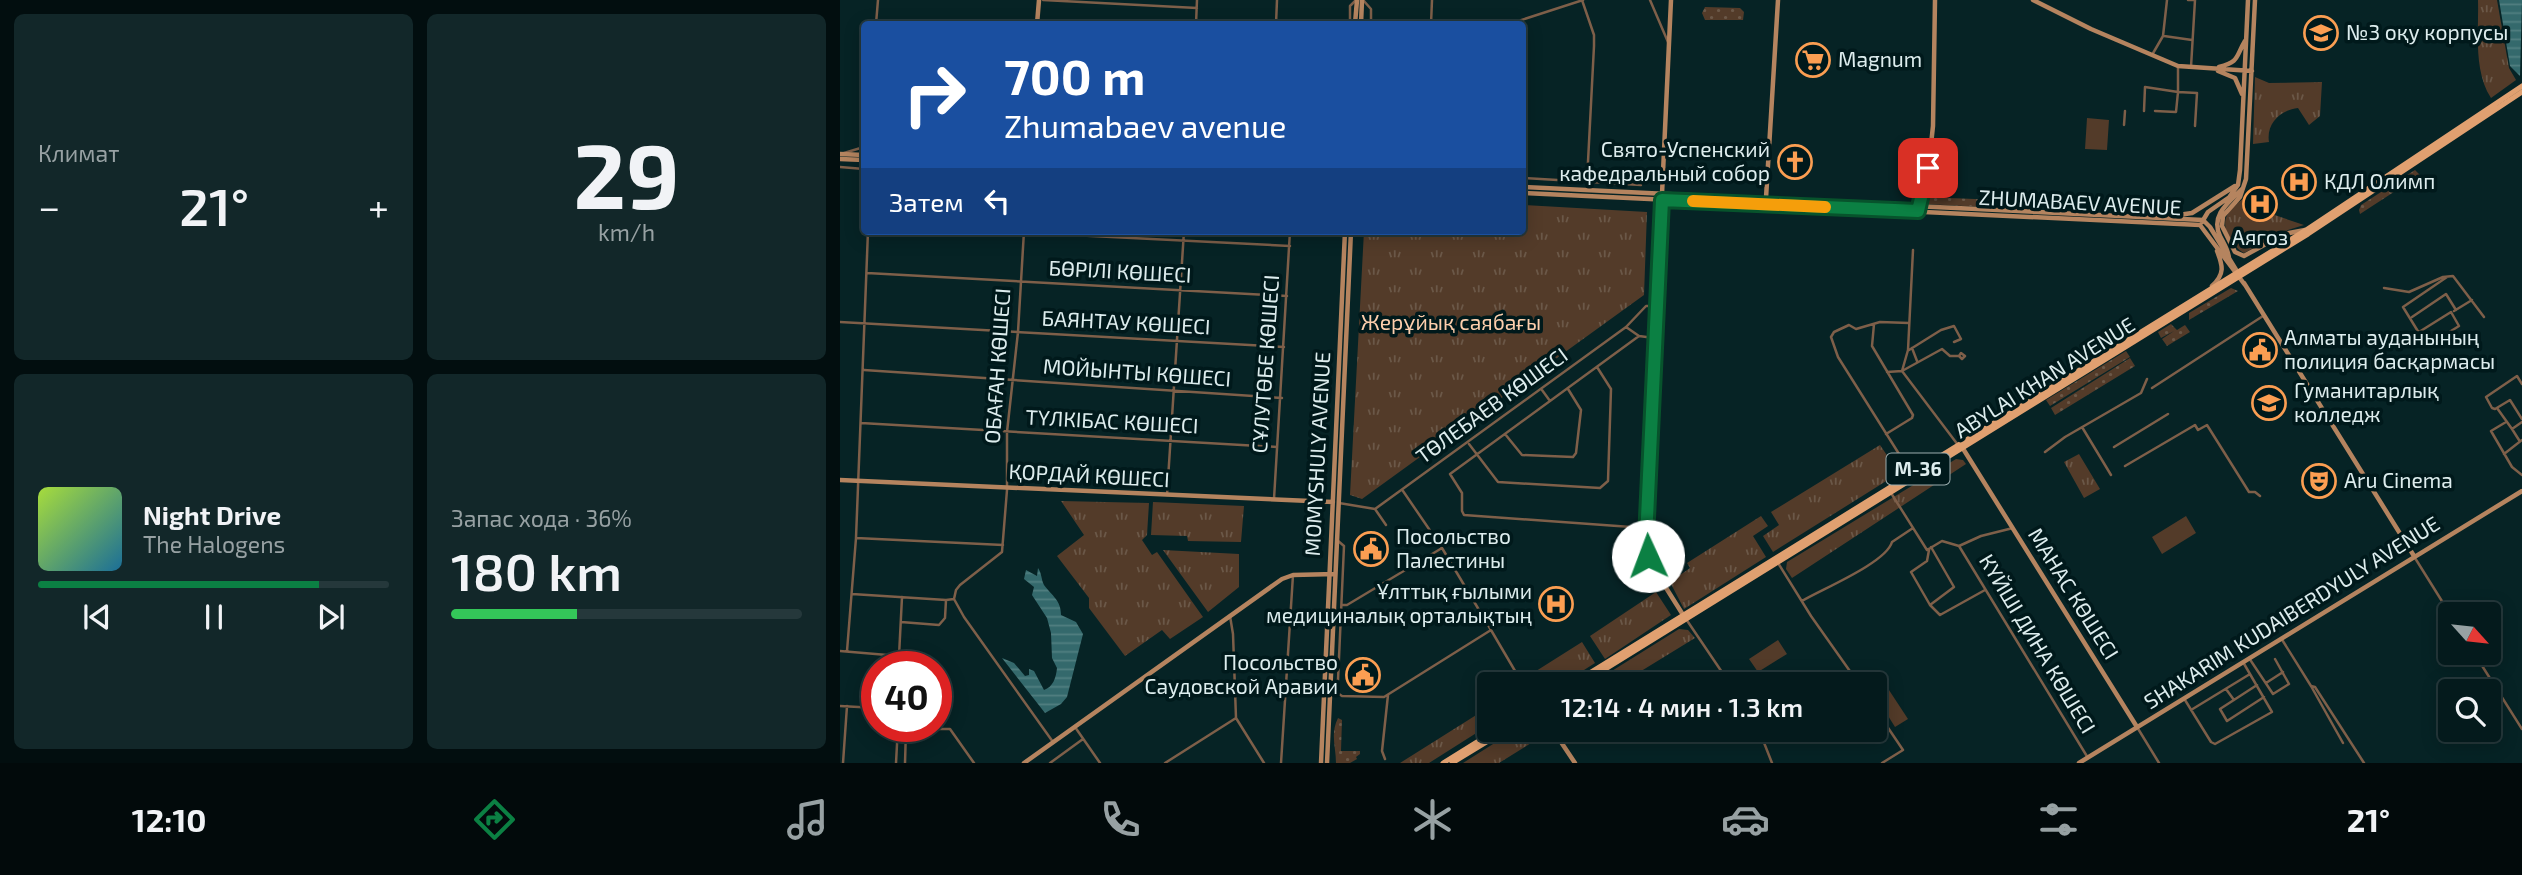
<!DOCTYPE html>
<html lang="ru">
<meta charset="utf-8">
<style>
body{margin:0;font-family:"Exo 2",sans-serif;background:#122729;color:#f1f3f6;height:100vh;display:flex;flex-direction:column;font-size:26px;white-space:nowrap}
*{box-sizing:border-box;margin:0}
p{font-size:23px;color:#97a1a3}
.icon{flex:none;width:38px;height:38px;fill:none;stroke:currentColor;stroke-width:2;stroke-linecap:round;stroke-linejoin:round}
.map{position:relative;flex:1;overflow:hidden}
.details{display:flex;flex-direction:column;gap:14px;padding:14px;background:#020e0f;width:840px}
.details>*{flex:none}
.banner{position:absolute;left:21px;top:21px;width:665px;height:214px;border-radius:7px;box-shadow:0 4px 18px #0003,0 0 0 2px #25383b;background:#1a4fa0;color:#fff;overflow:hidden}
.needle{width:46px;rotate:117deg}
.fabs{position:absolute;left:1598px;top:602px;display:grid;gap:14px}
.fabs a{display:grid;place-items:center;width:63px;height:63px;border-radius:7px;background:#041a1c;box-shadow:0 4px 18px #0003,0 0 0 2px #25383b;font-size:35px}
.speed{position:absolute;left:21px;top:651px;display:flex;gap:14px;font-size:35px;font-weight:700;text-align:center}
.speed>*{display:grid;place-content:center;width:91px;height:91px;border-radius:50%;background:#041a1c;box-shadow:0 4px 18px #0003,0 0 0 2px #25383b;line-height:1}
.speed .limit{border:10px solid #d22;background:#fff;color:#111}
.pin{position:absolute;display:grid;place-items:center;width:60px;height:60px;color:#fff;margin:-30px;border-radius:14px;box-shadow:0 4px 10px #0006}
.me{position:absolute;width:77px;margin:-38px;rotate:358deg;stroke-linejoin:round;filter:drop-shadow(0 0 5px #0008)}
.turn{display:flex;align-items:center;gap:24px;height:147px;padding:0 28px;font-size:32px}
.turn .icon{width:91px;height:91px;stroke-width:2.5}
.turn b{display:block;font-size:49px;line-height:60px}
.then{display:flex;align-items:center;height:66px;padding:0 28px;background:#0003;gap:14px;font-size:26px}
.big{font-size:52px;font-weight:600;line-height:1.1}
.details .tile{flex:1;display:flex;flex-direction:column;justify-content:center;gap:10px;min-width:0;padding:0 24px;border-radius:10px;background:#122729}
.details .dial{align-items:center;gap:0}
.dial b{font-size:91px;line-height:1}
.song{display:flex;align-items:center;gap:21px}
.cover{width:84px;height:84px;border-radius:10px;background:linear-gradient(135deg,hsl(80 70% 55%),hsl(200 70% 35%))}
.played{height:7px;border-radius:4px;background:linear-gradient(90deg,#0b8043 80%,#25383b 80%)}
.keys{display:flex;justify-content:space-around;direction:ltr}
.heat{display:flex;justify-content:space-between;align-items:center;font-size:38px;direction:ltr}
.charge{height:10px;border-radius:5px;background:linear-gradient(90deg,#34c759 36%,#25383b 0)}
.details .tiles{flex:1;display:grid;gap:14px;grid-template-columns:repeat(2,1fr)}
.trip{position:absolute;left:637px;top:672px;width:410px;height:70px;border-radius:7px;background:#041a1c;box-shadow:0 4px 18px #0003,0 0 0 2px #25383b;font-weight:600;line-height:70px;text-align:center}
.tabs{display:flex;height:112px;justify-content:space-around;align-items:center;background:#020a0b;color:#97a1a3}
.tabs .icon{width:49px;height:49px}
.tabs .active{color:#0b8043}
.tabs b{font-size:32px;color:#f1f3f6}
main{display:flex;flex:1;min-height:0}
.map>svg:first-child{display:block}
.grass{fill:url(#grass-dots)}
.park{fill:url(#park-tufts)}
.pitch{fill:#533b29}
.water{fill:url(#water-rules)}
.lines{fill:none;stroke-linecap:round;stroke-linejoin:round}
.street{stroke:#7e5f49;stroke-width:2.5}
.secondary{stroke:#b5845f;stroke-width:4.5}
.primary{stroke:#e0a070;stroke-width:5}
.route-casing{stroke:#07532c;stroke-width:18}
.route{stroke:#0b8043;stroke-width:12}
.slow{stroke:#f59e0b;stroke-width:12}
.labels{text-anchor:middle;stroke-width:7;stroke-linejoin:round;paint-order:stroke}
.shield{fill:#00191b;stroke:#9badaf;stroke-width:2}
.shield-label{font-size:19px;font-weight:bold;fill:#ddedee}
.poi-label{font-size:21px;fill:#ddedee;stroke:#00191b;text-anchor:start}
.street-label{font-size:21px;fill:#ddedee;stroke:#00191b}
.park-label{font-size:21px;fill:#fdcfad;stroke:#00191b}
</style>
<main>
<section class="details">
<div class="tiles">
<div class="tile"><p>Климат</p>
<div class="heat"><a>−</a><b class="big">21°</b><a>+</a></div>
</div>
<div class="tile dial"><b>29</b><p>km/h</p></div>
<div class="tile">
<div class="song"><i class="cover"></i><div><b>Night Drive</b><p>The Halogens</p></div></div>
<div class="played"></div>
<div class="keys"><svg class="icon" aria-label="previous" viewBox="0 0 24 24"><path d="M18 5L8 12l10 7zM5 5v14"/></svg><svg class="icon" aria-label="pause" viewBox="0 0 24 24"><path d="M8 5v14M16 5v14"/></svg><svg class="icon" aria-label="next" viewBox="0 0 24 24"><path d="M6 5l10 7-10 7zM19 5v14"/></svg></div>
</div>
<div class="tile"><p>Запас хода · 36%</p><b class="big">180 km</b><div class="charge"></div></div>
</div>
</section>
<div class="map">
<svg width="1682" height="763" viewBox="0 0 1682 763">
<defs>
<pattern id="grass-dots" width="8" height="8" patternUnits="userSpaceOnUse" patternTransform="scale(1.75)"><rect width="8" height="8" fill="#533b29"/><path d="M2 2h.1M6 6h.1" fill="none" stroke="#6b5848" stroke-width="1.8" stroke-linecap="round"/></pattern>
<pattern id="park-tufts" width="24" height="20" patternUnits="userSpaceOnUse" patternTransform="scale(1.75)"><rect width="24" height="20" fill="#533b29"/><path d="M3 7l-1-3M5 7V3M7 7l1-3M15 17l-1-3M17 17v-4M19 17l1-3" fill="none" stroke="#6b5848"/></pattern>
<pattern id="water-rules" width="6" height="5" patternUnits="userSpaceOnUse" patternTransform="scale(1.75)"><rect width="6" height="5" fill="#34696c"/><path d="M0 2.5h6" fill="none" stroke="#517f81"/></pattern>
</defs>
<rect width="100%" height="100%" fill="#062325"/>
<path class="grass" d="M865 7 900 8 904 12 903 20H865L862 13Z
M1575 170 1580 175 1520 214 1519 210 1521 205Z
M1085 197 1184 201 1183 209 1085 204Z
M1391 288 1398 291 1349 320V313Z
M1331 324 1337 330 1345 325 1350 332 1327 346 1322 339 1334 331 1321 338 1318 332Z
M1286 351 1290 357 1210 406 1206 400Z
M1290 358 1295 366 1215 415 1211 408Z
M498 718 502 720 501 751H520V754L516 757 517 759 510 763H496C496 747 490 734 498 718Z"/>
<path class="park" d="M1638 0H1657L1669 68 1676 80 1651 98C1633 70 1639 31 1638 0Z
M1415 77 1429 83 1482 82 1480 116 1469 125 1458 108C1440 110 1426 124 1429 142L1413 144Z
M1413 191 1411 207 1464 225 1448 230 1404 253C1398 250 1396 246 1392 241 1374 216 1395 206 1413 191Z
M683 205 807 212 804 295 522 499 510 495 524 231H682Z
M1040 445 1059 473 933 552 923 536 939 525 931 512Z
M1239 454 1260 489 1244 498 1224 462Z
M1116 459 1123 460 1126 464 952 578 946 569 947 562Z
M221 501 309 503 307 535 302 540 312 555 317 552 363 617 330 639 322 630 285 656 249 608V598L217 556 244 535Z
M313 502 404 506 401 542 348 541 347 536 311 535Z
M921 516 928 526 913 536 926 557 844 609 830 582 850 568 847 563Z
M323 550 399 554V587L368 612Z
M816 592 831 615 765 659 750 636Z
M839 629 848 630 855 638 780 684H751Z
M742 642 755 663 722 684H690L685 678Z
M649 707V725L589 763H560Z
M682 730H703V732L699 738 659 763H623L661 739Z"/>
<path class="pitch" d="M1247 118 1269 120 1267 150 1245 149Z
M1346 516 1356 533 1322 554 1312 537Z
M938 640 947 654 918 672 909 659Z
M1047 687 1068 719 1055 727 1035 695Z"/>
<path class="water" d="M1659 0H1682L1680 76 1670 66Z
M198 568C202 574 201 579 204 585 212 596 221 600 221 615L236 622 243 634 227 697 221 704 205 713 162 658 174 663 185 676 189 675V669L194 671 204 690C213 687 216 678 217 668L212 658 211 633 207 618 192 595 194 587 184 579 186 570 197 576Z"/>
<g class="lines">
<path class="street" d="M203 0 357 8
M523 0 531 9V24
M742 0 754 35V46L747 181 751 190
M810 0 828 42
M1348 0H1355L1351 67
M36 24 38 0
M356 24 357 0
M436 24 437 0
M510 24V6L516 0
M591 24 592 0
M669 24 743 0
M1324 36 1352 40
M1312 55 1323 36 1327 0
M1338 66V92L1357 93 1355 126
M1304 111 1305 87 1338 92 1336 112 1315 111
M1284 125 1285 111
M4 153 24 147
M0 167 24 169
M682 178 801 185
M152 231 450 246
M1073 250 1068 350 1062 371 1118 445
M27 273 447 296
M1544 288 1569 292 1603 277 1613 276 1644 317
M1614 311 1632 300
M1572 317 1606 294 1616 310
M0 322 444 347
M1069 323 1040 322 1016 329 1009 325 994 332 991 337 998 357 1071 473
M1034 324 1032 346 1073 415 1072 418 1046 434
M786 327 799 336
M1579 332 1611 312 1619 326 1587 346 1563 307 1607 277
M1072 348 1077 361
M1069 350 1101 330 1114 326 1121 339 1114 342
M24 370 442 398
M1047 372 1062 371 1102 349 1110 356H1119L1121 353 1125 356 1122 359 1119 356
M1682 384 1677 376 1646 397 1652 408 1655 409 1670 400 1682 419
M1312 388 1423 316
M702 390 710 401
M1657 408 1672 429 1682 422
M1666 422 1651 431 1672 467 1682 475
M21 423 437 447
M1242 427 1271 475
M1672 429 1679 440
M665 434 682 455 733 457 736 453 741 410 728 389
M629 444 658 482 760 488 768 481 771 389 757 367
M1274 447 1328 414
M1205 452 1225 437 1301 393 1307 379
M1664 454 1682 440
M1285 466 1355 425 1358 430 1367 425 1409 492H1415L1420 496
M563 491 602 548 651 630
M1051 493 1087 550 1102 541 1119 546 1141 536 1173 528
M327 495 344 231
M434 499 450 231
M499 503 535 509 786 327 806 306H816
M535 509 546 525
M805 528 624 515 622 511V493L610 474 799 336 814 338
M16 538 163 545
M497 540 504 546 498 680 490 688 502 696 544 697 651 630 678 676 687 684
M1119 546 1248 758
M1089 550 1087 561 1071 572 1090 605 1114 587 1091 547
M1575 558 1610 614
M938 563 971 616 1019 684
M12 594 106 600
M114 599 124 617 213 742
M962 601C982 589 1046 563 1052 542L1073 528
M502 605H507L602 548
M1090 605 1100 615 1145 590
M390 616 393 634 396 718 424 763
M846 619 890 684
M61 622 99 625 105 618 106 600 114 599 116 590 120 585 162 552 167 490V432L178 332 184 231
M1441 638 1471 686 1475 687 1524 763
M0 651 59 656 62 597
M7 651 16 538 28 231
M1634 653 1682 729
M59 656 68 660V667
M1409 658 1433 694 1449 684 1435 659
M1426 683 1443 672
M1417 685 1380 709 1387 721 1424 697
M1471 686 1503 743
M1386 689 1394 700
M1345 700 1371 742 1375 744 1432 712 1403 662
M0 706 37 708
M1034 707 1063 750 1042 763
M1351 710 1410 674
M235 727 260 763
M1297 727 1319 763
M919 730 932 763
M545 759 542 751 548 695
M3 763 7 706
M56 763 58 726
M65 763 66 729H110L134 763
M210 763 243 739
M325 763 396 718
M441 763 453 575"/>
<path class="secondary" d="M831 0 806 539 811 564 845 618
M1193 0 1251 29 1338 66 1412 71
M1415 0 1406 179 1400 197 1383 216 1382 226 1395 252 1404 256 1444 234 1465 230
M197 24 199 0
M515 24 517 0
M521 24 522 0
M1379 67C1400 61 1395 58 1405 41
M1378 71 1395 78 1402 94
M0 154 24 155
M0 159 24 160
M682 187 1363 220
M682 193 1360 225 1405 285
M1390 196 1398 185 1400 170 1408 0
M926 198 938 0
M1078 207 1089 163 1093 126 1095 0
M1332 216 1352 213 1395 186
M1363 220 1370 227 1398 273
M1362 222 1368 212 1391 196
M1389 258C1388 249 1384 244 1380 236 1370 215 1389 202 1403 188
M1404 283 1574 556
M1372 286C1385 274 1383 266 1377 251
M1122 447 1297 727
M0 480 493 502
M713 730 735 763
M663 733 672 730
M184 763 442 579 453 575 495 574
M481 763 505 231
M487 763 511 231
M1239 763 1682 491"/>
<path class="primary" d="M732 684 1466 230 1682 86
M741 684 1468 234 1682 92
M603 763 656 730
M612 763 666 730"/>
</g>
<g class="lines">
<g class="route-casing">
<path id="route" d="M808 556 806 539 822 200 1078 211 1088 168"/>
</g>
<use href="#route" class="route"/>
<path class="slow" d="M853 201 985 207"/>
</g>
<defs>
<g id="university-ring" transform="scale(1.75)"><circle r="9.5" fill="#00191b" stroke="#fb9e52" stroke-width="1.5"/><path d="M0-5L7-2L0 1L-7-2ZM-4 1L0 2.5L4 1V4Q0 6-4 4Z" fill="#fb9e52"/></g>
<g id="supermarket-ring" transform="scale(1.75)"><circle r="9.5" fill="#00191b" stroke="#fb9e52" stroke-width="1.5"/><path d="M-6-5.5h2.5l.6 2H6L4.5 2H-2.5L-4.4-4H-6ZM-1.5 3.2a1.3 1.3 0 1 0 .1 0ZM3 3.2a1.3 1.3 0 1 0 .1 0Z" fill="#fb9e52"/></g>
<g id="church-ring" transform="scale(1.75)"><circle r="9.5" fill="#00191b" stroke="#fb9e52" stroke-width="1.5"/><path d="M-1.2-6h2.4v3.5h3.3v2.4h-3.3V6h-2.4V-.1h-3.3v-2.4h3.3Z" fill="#fb9e52"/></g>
<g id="hospital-ring" transform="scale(1.75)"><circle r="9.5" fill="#00191b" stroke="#fb9e52" stroke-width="1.5"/><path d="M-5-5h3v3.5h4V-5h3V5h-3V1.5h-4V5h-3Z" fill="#fb9e52"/></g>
<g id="civic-ring" transform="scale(1.75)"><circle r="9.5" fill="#00191b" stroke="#fb9e52" stroke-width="1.5"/><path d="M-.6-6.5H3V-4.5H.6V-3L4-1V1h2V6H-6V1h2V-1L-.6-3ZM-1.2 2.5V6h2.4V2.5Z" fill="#fb9e52"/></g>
<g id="theatre-ring" transform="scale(1.75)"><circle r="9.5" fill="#00191b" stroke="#fb9e52" stroke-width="1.5"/><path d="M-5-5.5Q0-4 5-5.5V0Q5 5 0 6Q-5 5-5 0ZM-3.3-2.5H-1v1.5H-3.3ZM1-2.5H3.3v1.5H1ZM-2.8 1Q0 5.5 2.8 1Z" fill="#fb9e52"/></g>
</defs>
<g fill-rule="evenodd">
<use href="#university-ring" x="1481" y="33"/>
<use href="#supermarket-ring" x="973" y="60"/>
<use href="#church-ring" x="955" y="162"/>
<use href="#hospital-ring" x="1459" y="182"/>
<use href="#hospital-ring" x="1420" y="204"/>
<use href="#civic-ring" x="1420" y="350"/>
<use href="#university-ring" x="1429" y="403"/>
<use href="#theatre-ring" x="1479" y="481"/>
<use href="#civic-ring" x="531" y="549"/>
<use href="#hospital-ring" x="716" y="604"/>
<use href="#civic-ring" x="523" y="675"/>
</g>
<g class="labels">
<rect class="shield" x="1046.5" y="453.5" width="63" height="31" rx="5"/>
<g class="shield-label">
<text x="1078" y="476">M-36</text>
</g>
<g class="poi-label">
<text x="1506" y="40">№3 оқу корпусы</text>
<text x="998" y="67">Magnum</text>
<text x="930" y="157" text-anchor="end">Свято-Успенский<tspan x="930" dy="24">кафедральный собор</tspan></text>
<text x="1484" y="189">КДЛ Олимп</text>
<text x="1420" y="245" text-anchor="middle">Аягоз</text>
<text x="1444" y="345">Алматы ауданының<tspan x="1444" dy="24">полиция басқармасы</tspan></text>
<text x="1454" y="398">Гуманитарлық<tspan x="1454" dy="24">колледж</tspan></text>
<text x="1504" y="488">Aru Cinema</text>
<text x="556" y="544">Посольство<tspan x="556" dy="24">Палестины</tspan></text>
<text x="692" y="599" text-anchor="end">Ұлттық ғылыми<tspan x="692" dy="24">медициналық орталықтың</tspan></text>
<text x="498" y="670" text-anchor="end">Посольство<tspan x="498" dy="24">Саудовской Аравии</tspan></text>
</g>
<g class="street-label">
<text transform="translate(1240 203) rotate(3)" y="7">ZHUMABAEV AVENUE</text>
<text transform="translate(280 272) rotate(3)" y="7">БӨРІЛІ КӨШЕСІ</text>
<text transform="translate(286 323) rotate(3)" y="7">БАЯНТАУ КӨШЕСІ</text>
<text transform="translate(426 364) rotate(-86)" y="7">СҰЛУТӨБЕ КӨШЕСІ</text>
<text transform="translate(158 366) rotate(-86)" y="7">ОБАҒАН КӨШЕСІ</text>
<text transform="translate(297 373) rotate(4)" y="7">МОЙЫНТЫ КӨШЕСІ</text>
<text transform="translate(1205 378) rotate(-32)" y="7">ABYLAI KHAN AVENUE</text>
<text transform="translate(652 406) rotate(-36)" y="7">ТӨЛЕБАЕВ КӨШЕСІ</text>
<text transform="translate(272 422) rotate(3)" y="7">ТҮЛКІБАС КӨШЕСІ</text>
<text transform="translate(478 454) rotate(-87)" y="7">MOMYSHULY AVENUE</text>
<text transform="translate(249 476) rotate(3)" y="7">ҚОРДАЙ КӨШЕСІ</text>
<text transform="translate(1233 594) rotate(58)" y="7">МАНАС КӨШЕСІ</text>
<text transform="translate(1452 613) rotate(-32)" y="7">SHAKARIM KUDAIBERDYULY AVENUE</text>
<text transform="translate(1197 644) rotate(59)" y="7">КҮЙШІ ДИНА КӨШЕСІ</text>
</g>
<g class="park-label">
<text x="611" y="330">Жерұйық саябағы</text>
</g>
</g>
</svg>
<div class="fabs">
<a><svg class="needle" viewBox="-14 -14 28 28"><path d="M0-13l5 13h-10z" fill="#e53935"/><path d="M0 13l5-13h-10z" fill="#97a1a3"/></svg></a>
<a><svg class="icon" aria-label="search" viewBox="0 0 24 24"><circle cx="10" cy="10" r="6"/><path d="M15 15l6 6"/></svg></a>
</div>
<div class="speed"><div class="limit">40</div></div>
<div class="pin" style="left:1088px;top:168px;background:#d93025"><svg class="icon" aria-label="arrive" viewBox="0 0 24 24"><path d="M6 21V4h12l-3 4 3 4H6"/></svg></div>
<svg class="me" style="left:808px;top:556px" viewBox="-20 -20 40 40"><circle r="19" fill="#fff"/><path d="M0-13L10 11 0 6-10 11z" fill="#0b8043"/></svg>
<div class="trip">12:14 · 4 мин · 1.3 km</div>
<div class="banner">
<div class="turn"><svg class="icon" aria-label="right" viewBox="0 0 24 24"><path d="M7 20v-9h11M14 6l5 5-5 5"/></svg><div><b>700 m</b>Zhumabaev avenue</div></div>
<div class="then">Затем<svg class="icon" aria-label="left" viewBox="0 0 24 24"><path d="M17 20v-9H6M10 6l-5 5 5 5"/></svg></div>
</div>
</div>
</main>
<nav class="tabs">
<b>12:10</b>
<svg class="icon active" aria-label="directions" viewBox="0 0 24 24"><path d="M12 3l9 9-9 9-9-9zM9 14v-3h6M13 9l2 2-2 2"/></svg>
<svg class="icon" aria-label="music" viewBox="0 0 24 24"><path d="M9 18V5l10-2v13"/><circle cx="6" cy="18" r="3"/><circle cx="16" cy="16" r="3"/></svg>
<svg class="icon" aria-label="phone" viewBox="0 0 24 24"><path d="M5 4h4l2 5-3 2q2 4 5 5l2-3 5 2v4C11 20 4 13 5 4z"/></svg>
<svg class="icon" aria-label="climate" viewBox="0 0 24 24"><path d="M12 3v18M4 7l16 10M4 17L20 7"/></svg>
<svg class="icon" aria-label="car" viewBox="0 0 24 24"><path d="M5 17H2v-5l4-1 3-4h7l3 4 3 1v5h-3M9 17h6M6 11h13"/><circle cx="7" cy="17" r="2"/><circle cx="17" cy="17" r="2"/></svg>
<svg class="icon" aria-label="filters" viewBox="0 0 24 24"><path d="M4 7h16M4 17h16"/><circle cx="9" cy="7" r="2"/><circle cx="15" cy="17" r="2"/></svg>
<b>21°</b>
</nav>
